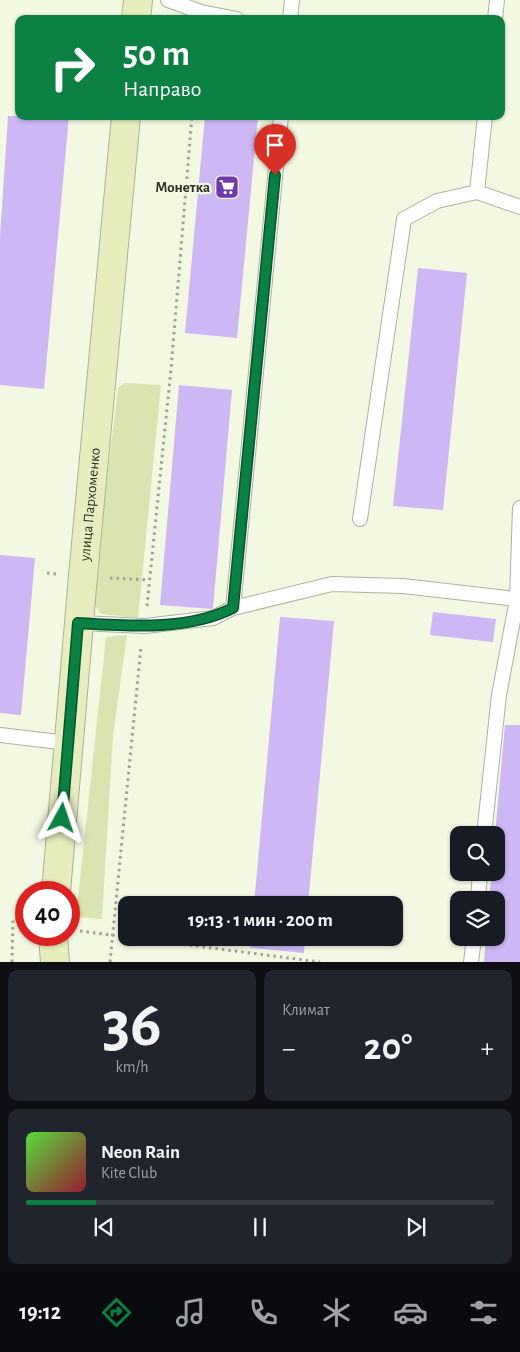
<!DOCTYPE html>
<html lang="ru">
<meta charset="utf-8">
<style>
body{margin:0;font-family:"Alegreya Sans",sans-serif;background:#20242c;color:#f1f3f6;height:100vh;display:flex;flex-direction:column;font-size:19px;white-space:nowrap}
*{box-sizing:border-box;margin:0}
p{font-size:16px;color:#9ea1a6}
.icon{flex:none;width:28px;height:28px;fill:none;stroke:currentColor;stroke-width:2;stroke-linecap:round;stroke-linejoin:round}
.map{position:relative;height:962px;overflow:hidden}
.drawer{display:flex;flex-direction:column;gap:8px;padding:8px;background:#0d0f14;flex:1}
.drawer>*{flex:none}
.top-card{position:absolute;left:15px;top:15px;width:490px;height:105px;border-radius:10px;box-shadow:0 1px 4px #0004;background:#0b8043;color:#fff;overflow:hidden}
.tools{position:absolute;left:450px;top:826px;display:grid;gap:10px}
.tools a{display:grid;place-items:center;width:55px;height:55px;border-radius:10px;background:#171b24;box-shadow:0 1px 4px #0004;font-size:25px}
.speed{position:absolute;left:15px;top:881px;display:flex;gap:10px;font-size:25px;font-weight:700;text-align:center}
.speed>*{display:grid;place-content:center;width:65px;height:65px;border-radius:50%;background:#171b24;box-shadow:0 1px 4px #0004;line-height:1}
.speed .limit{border:8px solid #d22;background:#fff;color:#111}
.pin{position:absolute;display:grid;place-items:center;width:42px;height:42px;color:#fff;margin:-51px -21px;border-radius:50% 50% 50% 0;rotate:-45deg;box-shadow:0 0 5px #0007}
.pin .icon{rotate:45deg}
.me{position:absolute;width:55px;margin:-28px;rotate:5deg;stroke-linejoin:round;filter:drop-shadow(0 0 4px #0008)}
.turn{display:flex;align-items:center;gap:18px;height:105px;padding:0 25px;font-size:22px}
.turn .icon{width:65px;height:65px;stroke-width:2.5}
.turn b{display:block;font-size:35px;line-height:42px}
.big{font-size:38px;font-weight:600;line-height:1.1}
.drawer .card{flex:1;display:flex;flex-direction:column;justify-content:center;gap:8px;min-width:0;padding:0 18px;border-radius:10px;background:#20242c}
.drawer .dial{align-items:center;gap:0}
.dial b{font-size:65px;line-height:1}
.song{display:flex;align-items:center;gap:15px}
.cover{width:60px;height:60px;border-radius:8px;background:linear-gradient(135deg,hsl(110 70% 55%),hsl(350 70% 35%))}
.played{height:5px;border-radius:2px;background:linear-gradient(90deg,#0b8043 15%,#363941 15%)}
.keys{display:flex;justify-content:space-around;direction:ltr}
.heat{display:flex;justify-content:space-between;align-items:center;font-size:28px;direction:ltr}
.drawer .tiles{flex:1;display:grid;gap:8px;grid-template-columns:1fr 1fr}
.card:last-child{grid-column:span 2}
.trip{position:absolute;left:118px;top:896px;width:285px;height:50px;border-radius:10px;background:#171b24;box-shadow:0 1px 4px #0004;font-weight:600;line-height:50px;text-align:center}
.dock{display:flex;height:80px;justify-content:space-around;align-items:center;background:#090b0e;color:#9ea1a6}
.dock .icon{width:35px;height:35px}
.dock .active{color:#0b8043}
.dock b{font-size:22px;color:#f1f3f6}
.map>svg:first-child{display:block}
.grass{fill:#d9e4b0}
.building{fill:#ceb7f5}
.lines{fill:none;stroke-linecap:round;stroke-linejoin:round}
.lane-casing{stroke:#adb29d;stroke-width:16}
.secondary-casing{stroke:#adb29d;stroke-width:30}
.path{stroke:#9fa292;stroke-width:3;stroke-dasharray:2.5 4;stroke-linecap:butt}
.lane{stroke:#fff;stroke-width:14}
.secondary{stroke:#e7edbc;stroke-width:28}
.route-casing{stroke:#07532c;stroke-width:12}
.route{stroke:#0b8043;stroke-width:9}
.labels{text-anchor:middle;stroke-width:4.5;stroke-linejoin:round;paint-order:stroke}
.poi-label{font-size:15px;font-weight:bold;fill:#2d2f27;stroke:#f3f8e2;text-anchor:end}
.street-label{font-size:15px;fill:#2d2f27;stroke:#f3f8e2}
</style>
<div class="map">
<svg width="520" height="962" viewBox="0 0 520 962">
<rect width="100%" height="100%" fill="#f3f8e2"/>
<path class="grass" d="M125 383 161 385 138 618 101 614 92 602 118 388Z
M127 635 113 736 102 919 76 917 106 637Z"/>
<path class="building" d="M8 116H69L44 389 0 385V237Z
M205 116H258L237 338 185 333Z
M418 268 467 273 443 510 393 506Z
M179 385 232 390 213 608 211 609 160 605Z
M0 555 35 558 21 715 0 713Z
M433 612 496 619 493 642 430 635Z
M280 617 334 621 308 905H254Z
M505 725H520V962H484L486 938H496V900H489L492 872H496L495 835Z
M251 938H305L304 953 250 948Z"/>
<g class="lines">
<g class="lane-casing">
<path id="lane" d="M168 0 201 12 237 19
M290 19 292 0
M495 19 497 0
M477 192 485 116
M520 508 517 599H520
M360 519 404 219 437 201 477 192 520 207
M233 608 281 116
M79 623 145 626 213 618 233 608 332 584 403 586 517 599 499 695 484 835
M0 735 68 743
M478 900 480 872
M471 962 474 938"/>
</g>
<g class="secondary-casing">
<g id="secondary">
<path d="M136 19 138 0"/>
<path id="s1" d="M56 892 83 576 126 116"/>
<path d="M53 935 55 962"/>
</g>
</g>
<path class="path" d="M47 573 56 574
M110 578 149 580
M147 606 171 369 192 116
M80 931 320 962
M12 962 13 919 26 921
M110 962 141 647"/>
<use href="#lane" class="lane"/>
<use href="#secondary" class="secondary"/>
</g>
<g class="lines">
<g class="route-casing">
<path id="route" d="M62 818 78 623C129 626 187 631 233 608L275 175"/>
</g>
<use href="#route" class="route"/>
</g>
<defs>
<g id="supermarket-square" transform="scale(1.25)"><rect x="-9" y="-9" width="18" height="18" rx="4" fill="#7038ae" stroke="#f3f8e2"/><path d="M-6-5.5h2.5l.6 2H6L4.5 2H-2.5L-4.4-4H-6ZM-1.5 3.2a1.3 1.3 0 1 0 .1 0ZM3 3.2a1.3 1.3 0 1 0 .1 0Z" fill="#fff"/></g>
</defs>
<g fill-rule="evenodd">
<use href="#supermarket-square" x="227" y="187"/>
</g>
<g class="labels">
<g class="poi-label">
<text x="210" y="192">Монетка</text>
</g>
<g class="street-label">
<text dy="5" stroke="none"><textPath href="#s1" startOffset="389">улица Пархоменко</textPath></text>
</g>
</g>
</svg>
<div class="tools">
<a><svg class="icon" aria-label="search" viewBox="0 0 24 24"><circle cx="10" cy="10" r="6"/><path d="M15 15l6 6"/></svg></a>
<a><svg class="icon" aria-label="layers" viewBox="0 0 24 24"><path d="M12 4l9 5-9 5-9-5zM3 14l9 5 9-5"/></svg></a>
</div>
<div class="speed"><div class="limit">40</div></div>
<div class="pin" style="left:275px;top:175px;background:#d93025"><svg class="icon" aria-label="arrive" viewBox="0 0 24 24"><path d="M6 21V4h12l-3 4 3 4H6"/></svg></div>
<svg class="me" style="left:62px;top:818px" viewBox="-20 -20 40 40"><path d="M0-17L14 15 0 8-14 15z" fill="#0b8043" stroke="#fff" stroke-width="4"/></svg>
<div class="trip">19:13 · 1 мин · 200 m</div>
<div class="top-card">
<div class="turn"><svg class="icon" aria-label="right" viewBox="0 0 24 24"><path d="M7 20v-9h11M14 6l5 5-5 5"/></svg><div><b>50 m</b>Направо</div></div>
</div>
</div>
<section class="drawer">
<div class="tiles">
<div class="card dial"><b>36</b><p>km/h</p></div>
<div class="card"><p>Климат</p>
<div class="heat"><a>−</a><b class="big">20°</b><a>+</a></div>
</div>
<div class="card">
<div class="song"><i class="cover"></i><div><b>Neon Rain</b><p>Kite Club</p></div></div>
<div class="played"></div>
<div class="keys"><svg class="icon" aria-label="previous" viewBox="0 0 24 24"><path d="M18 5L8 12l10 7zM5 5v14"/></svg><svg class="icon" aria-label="pause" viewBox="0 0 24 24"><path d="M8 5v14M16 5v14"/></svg><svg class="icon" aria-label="next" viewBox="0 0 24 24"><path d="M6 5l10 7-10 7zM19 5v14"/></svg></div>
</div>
</div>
</section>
<nav class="dock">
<b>19:12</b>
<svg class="icon active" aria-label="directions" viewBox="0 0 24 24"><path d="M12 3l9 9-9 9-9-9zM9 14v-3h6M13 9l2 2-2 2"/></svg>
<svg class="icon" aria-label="music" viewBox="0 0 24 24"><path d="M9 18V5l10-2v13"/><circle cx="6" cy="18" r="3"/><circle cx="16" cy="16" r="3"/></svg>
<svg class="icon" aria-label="phone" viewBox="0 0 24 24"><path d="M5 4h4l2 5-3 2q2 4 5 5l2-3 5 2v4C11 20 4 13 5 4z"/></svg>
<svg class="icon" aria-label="climate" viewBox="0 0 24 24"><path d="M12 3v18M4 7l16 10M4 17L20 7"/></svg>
<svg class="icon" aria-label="car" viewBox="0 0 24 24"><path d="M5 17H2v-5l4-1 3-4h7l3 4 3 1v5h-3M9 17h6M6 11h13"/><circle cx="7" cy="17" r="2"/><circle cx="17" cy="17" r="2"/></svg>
<svg class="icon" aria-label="filters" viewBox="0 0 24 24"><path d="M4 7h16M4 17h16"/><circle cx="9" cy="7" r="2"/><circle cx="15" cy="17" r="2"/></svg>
</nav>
